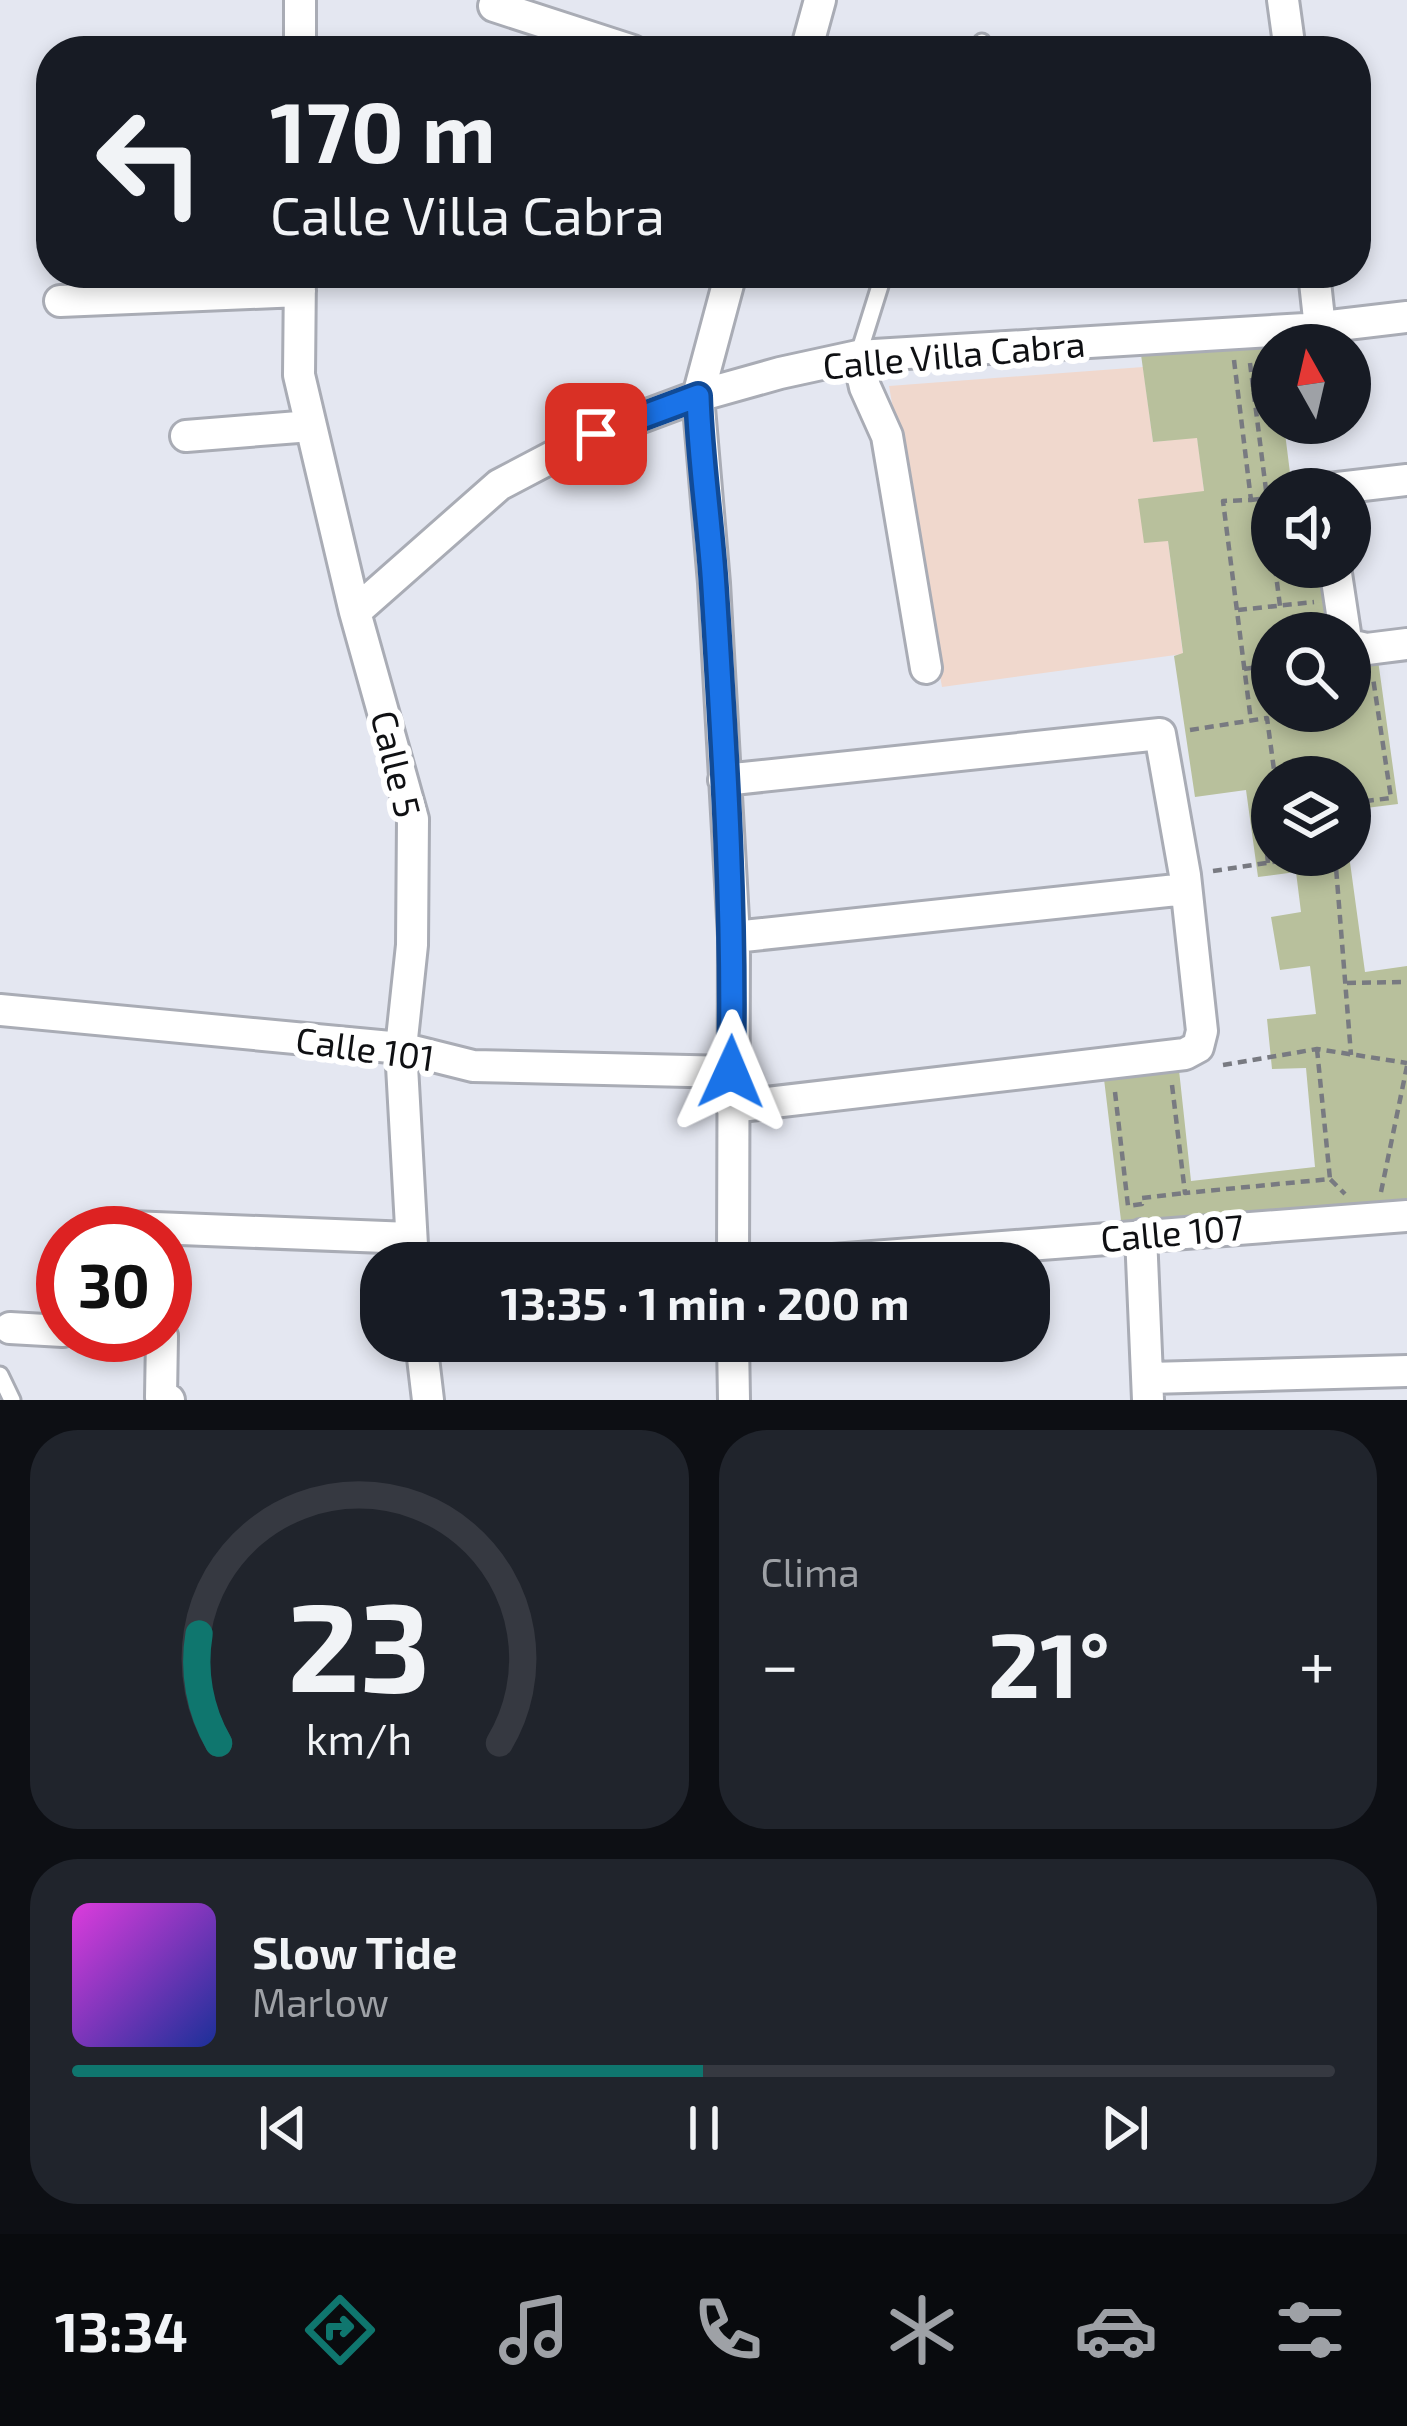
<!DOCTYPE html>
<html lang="es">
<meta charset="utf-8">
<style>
body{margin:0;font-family:"Exo 2",sans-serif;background:#20242c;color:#f1f3f6;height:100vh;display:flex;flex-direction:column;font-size:45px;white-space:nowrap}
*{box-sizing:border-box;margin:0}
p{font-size:39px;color:#9ea1a6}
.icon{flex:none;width:66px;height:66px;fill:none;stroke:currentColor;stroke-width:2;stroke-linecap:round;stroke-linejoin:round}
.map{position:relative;height:1400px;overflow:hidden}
.sheet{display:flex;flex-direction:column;gap:30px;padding:30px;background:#0d0f14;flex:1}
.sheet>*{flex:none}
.banner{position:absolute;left:36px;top:36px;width:1335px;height:252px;border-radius:48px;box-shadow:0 6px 18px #0003;background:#171b24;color:#f1f3f6;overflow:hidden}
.needle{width:78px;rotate:352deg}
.fabs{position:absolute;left:1251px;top:324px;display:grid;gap:24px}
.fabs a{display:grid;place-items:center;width:120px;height:120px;border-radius:50%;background:#171b24;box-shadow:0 6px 18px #0003;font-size:60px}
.speed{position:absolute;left:36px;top:1206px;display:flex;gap:24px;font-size:60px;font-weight:700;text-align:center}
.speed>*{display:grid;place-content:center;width:156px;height:156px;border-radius:50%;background:#171b24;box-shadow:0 6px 18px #0003;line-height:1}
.speed .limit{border:18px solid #d22;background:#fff;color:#111}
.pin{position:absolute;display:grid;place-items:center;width:102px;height:102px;color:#fff;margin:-51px;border-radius:24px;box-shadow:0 6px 18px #0006}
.me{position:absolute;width:132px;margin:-66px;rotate:1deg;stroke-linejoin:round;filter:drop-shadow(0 0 9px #0008)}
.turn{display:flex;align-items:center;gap:42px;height:252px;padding:0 36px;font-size:54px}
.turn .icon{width:156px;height:156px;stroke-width:2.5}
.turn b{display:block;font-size:84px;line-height:102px}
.big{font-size:90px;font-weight:700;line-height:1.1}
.sheet .card{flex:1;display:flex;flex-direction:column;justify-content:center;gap:18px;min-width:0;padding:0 42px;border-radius:48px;background:#20242c}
.sheet .dial{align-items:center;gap:0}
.dial svg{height:312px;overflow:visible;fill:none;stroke:#363941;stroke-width:7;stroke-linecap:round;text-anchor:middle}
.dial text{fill:#f1f3f6;stroke:none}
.song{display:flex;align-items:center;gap:36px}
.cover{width:144px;height:144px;border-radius:18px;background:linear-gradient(135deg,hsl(300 70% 55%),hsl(230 70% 35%))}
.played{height:12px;border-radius:6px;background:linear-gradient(90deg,#0f766e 50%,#363941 50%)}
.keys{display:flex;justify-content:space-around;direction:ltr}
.heat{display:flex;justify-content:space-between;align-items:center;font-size:66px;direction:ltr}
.sheet .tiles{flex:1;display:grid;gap:30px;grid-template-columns:1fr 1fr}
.card:last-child{grid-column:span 2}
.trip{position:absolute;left:360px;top:1242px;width:690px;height:120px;border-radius:48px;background:#171b24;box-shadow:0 6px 18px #0003;font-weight:700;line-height:120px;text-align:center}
.menu{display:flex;height:192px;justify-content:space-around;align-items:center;background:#090b0e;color:#9ea1a6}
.menu .icon{width:84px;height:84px}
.menu .selected{color:#0f766e}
.menu b{font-size:54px;color:#f1f3f6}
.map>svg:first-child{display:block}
.education{fill:#f0d8cd}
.green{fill:#b8c09c}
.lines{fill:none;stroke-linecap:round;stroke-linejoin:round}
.service-casing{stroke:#a9acb5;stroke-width:21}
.minor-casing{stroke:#a9acb5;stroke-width:36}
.path{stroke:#787a81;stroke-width:4.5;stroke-dasharray:9 6;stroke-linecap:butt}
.service{stroke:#fff;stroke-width:15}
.minor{stroke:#fff;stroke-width:30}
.route-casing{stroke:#114b97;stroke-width:30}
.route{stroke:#1a73e8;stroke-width:21}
.labels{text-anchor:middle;stroke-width:12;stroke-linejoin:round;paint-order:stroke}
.street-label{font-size:36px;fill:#0f1013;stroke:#fff}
</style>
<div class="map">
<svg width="1407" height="1400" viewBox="0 0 1407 1400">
<rect width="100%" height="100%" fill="#e4e7f1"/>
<path class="education" d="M1143 367 1153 442 1197 437 1200 458 1204 492 1138 500 1168 541 1183 654 942 687 889 386Z"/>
<path class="green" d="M1305 329 1307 345H1272V423H1293L1284 425 1290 473 1317 470 1319 489H1272V567H1326L1333 633H1272V711H1350V657L1357 662 1378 660 1398 804 1350 810V777H1272V855H1349L1365 972 1407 966V1216L1123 1237 1104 1079 1179 1070 1191 1181 1315 1167 1306 1068 1272 1069 1267 1019 1316 1014 1310 966 1280 970 1271 917 1301 912 1296 872 1258 877 1246 790 1195 797 1174 656 1183 653 1168 541 1144 543 1138 499 1204 491 1197 438 1153 442 1139 340Z"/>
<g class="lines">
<g class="service-casing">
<path id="service" d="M979 51 982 42
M858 356 884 273
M0 1375 12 1400"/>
</g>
<g class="minor-casing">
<path id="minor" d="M300 0V51
M1283 0 1290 51
M494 6 633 51
M806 51 820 0
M300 273 299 375 355 612 413 819 412 945 401 1048 413 1263
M731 273 698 396 714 583 734 937 733 1263
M1314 273 1320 328
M60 301 300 291
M858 356 865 387 887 436 926 668
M186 436 311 426
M1329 489 1407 480
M1335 567 1345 633
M355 612 499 485 596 434 698 396 780 373 858 356 1305 329 1407 317
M1350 645 1367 649 1407 644
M724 780 1160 734 1185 875 1202 1031 1198 1047 1185 1054 732 1107
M734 937 1186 889
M0 1010 401 1048 473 1066 731 1072
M104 1233 105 1226 410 1238
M1141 1235 1148 1400
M794 1263 1407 1216
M10 1328 63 1331
M146 1335 162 1336 161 1397 169 1400
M421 1341 428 1400
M733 1341 734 1400
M1149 1378 1407 1371"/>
</g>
<path class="path" d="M1234 360 1251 500 1223 501 1251 721
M1250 363 1267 498 1272 497
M1251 500 1267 498 1272 540
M1275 567 1280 606
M1238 610 1314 602
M1244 669 1272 665
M1190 730 1267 718 1275 777
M1350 803 1391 798 1373 678
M1335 855 1351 1055
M1268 863 1261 797 1272 796
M1213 871 1320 855
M1347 983 1407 982
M1317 1049 1330 1179
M1223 1065 1317 1049 1407 1063
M1172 1085 1185 1193 1330 1179 1345 1194
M1115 1092 1128 1206 1142 1204V1198L1185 1193
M1381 1192 1407 1066"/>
<use href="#service" class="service"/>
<use href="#minor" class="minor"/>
</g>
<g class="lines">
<g class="route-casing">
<path id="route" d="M596 434 698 396C700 460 710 523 714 588 724 749 735 911 731 1072"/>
</g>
<use href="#route" class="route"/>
</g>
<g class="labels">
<g class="street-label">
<text transform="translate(954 355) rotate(-5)" y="13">Calle Villa Cabra</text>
<text transform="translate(396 764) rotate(76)" y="13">Calle 5</text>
<text transform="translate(365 1049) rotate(8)" y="13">Calle 101</text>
<text transform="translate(1172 1233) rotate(-5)" y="13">Calle 107</text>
</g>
</g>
</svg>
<div class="fabs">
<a><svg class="needle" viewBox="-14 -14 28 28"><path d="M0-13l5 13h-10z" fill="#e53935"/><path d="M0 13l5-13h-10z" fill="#9ea1a6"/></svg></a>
<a><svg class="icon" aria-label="sound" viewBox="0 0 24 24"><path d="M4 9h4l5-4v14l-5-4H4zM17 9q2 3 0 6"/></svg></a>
<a><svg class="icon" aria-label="search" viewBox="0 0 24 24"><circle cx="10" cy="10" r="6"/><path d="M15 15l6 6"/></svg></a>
<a><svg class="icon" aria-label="layers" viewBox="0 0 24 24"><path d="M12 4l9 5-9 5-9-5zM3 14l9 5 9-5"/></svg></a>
</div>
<div class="speed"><div class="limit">30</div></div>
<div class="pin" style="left:596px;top:434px;background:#d93025"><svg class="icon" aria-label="arrive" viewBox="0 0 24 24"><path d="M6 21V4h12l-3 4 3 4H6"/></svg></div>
<svg class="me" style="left:731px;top:1072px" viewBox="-20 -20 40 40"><path d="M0-17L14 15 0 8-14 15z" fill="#1a73e8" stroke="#fff" stroke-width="4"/></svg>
<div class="trip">13:35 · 1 min · 200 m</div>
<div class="banner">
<div class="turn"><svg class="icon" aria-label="left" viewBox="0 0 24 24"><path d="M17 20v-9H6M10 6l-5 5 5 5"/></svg><div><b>170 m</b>Calle Villa Cabra</div></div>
</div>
</div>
<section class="sheet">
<div class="tiles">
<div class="card dial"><svg viewBox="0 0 100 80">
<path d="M14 69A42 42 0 1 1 86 69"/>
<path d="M14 69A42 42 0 0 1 9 41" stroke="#0f766e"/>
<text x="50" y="56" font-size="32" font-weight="700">23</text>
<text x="50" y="72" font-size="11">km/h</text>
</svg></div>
<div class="card"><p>Clima</p>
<div class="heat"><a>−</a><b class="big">21°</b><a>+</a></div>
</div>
<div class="card">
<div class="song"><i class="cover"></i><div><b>Slow Tide</b><p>Marlow</p></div></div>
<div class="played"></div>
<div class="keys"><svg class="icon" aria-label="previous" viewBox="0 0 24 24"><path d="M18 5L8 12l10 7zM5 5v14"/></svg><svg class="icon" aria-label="pause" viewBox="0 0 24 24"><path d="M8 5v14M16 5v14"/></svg><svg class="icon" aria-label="next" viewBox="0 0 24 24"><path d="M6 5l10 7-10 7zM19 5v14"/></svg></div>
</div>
</div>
</section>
<nav class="menu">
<b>13:34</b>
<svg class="icon selected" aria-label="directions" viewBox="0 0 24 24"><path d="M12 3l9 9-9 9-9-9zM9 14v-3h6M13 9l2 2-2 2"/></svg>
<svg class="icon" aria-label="music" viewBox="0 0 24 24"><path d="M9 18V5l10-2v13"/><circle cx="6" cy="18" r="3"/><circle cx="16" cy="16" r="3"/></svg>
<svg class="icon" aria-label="phone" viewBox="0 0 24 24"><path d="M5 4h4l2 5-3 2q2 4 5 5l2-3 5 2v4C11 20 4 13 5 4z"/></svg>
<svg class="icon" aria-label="climate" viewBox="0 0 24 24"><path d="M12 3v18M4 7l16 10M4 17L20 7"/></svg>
<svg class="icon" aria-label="car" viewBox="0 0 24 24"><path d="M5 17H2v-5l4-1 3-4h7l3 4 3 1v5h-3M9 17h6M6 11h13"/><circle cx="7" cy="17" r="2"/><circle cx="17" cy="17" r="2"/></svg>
<svg class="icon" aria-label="filters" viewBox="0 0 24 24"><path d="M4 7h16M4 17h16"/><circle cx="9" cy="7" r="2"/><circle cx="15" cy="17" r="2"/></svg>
</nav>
